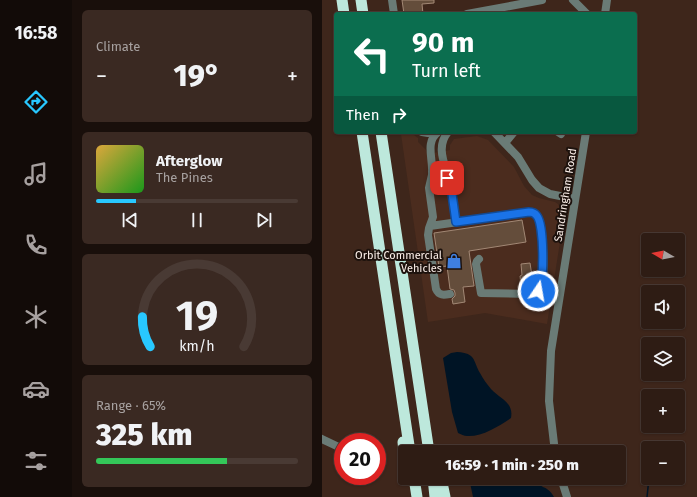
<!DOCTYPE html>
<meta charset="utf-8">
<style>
body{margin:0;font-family:"Fira Sans",sans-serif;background:#3a2922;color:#f1f3f6;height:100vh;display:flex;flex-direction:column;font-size:15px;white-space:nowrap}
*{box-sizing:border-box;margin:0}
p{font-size:13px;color:#a7a1a0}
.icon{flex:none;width:22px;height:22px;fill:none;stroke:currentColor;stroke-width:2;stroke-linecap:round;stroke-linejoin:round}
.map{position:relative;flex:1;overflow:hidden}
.sheet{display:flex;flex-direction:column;gap:10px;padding:10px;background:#190f0b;width:250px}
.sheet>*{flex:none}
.guide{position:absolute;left:12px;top:12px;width:303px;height:122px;border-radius:4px;box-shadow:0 1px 3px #0004,0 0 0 1px #493a34;background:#0b6e4f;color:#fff;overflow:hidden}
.needle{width:26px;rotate:280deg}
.controls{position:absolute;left:319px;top:233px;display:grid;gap:8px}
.controls a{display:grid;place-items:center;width:44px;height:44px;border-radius:4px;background:#2e1c14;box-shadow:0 1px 3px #0004,0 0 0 1px #493a34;font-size:20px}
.speed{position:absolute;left:12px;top:433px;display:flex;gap:8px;font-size:20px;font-weight:700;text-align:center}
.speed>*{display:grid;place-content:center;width:52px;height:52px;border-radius:50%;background:#2e1c14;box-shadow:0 1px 3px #0004,0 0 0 1px #493a34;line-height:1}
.speed .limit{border:6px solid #d22;background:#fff;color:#111}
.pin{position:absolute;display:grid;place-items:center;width:34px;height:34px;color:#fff;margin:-17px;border-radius:8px;box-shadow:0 2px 6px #0006}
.me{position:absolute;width:44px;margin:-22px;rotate:12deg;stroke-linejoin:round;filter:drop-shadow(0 0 3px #0008)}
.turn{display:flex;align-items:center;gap:14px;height:84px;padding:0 12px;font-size:18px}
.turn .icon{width:52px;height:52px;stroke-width:2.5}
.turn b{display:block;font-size:28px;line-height:34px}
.then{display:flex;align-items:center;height:38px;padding:0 12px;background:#0003;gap:8px;font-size:15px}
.big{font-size:30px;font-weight:800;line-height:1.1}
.sheet .card{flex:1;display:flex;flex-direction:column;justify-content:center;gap:6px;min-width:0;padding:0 14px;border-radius:6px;background:#3a2922}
.sheet .dial{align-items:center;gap:0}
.dial svg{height:104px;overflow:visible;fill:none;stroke:#493a34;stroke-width:7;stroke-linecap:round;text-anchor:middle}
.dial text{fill:#f1f3f6;stroke:none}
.song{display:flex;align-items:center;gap:12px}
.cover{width:48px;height:48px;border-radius:6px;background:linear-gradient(135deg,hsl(40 70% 55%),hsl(120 70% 35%))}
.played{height:4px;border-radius:2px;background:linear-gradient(90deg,#28c8ff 20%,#493a34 20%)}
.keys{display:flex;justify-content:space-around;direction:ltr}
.heat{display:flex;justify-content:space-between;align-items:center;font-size:22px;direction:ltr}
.charge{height:6px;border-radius:3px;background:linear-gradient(90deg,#34c759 65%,#493a34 0)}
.trip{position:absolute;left:76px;top:445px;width:228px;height:40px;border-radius:4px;background:#2e1c14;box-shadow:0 1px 3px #0004,0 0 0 1px #493a34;font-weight:800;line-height:40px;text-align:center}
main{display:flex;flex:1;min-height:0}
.tabs{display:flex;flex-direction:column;width:72px;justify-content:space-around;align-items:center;background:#120b08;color:#a7a1a0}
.tabs .icon{width:28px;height:28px}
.tabs .active{color:#28c8ff}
.tabs b{font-size:18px;color:#f1f3f6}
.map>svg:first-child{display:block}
.built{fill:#4b2c1e}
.water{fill:#001425}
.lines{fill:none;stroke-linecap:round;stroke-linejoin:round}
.stream{stroke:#001425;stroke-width:1.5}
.building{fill:#644d3b;stroke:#a28875}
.minor{stroke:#6a7b76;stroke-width:8}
.highway{stroke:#bde8dc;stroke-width:11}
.route-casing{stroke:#114b97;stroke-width:10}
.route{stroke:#1a73e8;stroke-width:7}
.labels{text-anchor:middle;stroke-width:4;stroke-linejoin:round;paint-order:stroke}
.street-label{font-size:11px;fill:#fdf0ea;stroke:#1d120d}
.poi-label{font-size:11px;fill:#fdf0ea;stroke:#1d120d;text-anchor:end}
</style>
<main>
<nav class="tabs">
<b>16:58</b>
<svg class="icon active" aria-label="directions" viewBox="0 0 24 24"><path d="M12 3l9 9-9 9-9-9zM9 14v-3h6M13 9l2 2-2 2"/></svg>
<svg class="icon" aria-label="music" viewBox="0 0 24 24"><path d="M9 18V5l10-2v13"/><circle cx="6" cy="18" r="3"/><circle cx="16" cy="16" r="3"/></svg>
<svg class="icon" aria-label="phone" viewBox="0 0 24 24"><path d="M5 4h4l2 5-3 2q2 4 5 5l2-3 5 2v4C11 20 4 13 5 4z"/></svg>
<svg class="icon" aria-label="climate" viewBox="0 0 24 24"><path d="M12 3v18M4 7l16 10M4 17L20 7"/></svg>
<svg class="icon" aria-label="car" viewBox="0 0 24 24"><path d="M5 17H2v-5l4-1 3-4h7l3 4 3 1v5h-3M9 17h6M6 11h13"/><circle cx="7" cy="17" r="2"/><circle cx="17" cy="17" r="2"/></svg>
<svg class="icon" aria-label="filters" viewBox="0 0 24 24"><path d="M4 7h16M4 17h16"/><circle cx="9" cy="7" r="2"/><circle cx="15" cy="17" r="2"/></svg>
</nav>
<section class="sheet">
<div class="card"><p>Climate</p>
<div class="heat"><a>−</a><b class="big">19°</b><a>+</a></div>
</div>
<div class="card">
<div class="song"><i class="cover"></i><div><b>Afterglow</b><p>The Pines</p></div></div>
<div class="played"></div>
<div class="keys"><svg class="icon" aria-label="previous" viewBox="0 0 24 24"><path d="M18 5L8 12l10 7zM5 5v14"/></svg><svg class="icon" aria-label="pause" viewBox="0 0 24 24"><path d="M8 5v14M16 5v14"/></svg><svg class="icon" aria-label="next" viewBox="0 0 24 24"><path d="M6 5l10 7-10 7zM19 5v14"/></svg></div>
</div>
<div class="card dial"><svg viewBox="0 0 100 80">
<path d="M14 69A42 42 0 1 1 86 69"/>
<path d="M14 69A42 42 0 0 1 8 46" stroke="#28c8ff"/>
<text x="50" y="56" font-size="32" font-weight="700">19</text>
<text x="50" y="72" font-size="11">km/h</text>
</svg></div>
<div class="card"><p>Range · 65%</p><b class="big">325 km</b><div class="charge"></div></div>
</section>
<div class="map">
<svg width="375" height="497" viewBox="0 0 375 497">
<rect width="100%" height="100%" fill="#3e261b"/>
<path class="built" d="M89 133 96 138V142L104 150 105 154 128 150V145L132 139 155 136 166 140 192 167 202 186 210 195 217 198 233 202 236 204 242 217 225 324 163 313 106 322 79 134Z"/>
<path class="water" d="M135 352C140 352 145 353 149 356 153 359 155 369 158 373 161 379 165 384 169 389 178 399 192 402 189 418 177 426 160 437 145 436 142 436 139 434 136 433L130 412 121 358 129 353Z
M147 478H212C217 489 226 485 232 497H151Z"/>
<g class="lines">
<path class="stream" d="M325 497 327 478"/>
</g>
<path class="building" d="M80 0H112V3L100 4 101 14H82Z
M200 220 204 242 147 251 152 286 141 287 143 302 131 304 130 299 133 296V293L132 290 128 289 125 266 117 267 112 233Z
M208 263 210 276 213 275 214 284 199 286 198 276 200 275 199 264Z"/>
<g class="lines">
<path class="minor" d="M70 0 72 14
M251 0 265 14
M145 14 220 0
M283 14 285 0
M100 132 106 133 114 132
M172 132 196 157 210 180 217 188 228 194 253 199
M236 132 239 134
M183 143 192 132
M110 175a8 8 0 1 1 16 0a8 8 0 1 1-16 0Z
M124 170C120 157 116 144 126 132
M110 172C111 158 103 142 116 132
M110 175 107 188 111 217 107 228 106 235 114 289C117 296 122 295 128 294
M126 176 128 180 134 222
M108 226 207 212C210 212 213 213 215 216 222 224 223 276 219 287 217 291 214 293 209 294L159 293 154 264 155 261 157 259
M0 439 21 449
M233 452 227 401 229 351 264 132
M239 478 245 497"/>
<path class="highway" d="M20 0 22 14
M39 0 41 14
M40 132 88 452
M59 132 107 452
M81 442 83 463
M92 478 95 497
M111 478 113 497
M119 478 123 497"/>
</g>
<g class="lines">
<g class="route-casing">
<path id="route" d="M125 178 126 176 128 180 134 222 207 212C210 212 213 213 215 216 222 225 223 282 216 291"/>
</g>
<use href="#route" class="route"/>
</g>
<defs>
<g id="shop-bare" transform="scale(1.2)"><path d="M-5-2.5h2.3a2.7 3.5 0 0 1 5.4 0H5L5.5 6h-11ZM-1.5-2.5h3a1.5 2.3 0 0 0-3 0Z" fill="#3f7fe0" stroke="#1d120d" stroke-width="2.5" paint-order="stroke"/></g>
</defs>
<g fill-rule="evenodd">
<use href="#shop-bare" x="132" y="261"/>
</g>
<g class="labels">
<g class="street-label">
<text transform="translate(243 195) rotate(-81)" y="4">Sandringham Road</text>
</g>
<g class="poi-label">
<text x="120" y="259">Orbit Commercial<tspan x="120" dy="13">Vehicles</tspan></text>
</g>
</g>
</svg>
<div class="controls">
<a><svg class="needle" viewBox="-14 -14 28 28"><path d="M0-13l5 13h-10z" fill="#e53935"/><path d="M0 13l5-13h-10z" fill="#a7a1a0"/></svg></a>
<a><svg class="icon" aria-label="sound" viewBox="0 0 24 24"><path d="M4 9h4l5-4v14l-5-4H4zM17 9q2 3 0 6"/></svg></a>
<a><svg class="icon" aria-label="layers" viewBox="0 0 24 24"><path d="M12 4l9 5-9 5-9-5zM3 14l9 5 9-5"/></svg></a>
<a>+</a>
<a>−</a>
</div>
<div class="speed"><div class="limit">20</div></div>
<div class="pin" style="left:125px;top:178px;background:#d93025"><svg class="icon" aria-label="arrive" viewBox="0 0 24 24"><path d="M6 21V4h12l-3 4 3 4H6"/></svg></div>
<svg class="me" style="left:216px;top:291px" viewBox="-20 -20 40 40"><circle r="17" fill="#1a73e8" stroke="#fff" stroke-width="3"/><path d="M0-11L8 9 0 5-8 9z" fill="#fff"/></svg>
<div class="trip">16:59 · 1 min · 250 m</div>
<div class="guide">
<div class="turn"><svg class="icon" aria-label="left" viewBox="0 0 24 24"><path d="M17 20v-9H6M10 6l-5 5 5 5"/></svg><div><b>90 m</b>Turn left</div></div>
<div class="then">Then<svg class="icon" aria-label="right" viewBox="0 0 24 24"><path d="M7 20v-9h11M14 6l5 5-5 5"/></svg></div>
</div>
</div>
</main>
